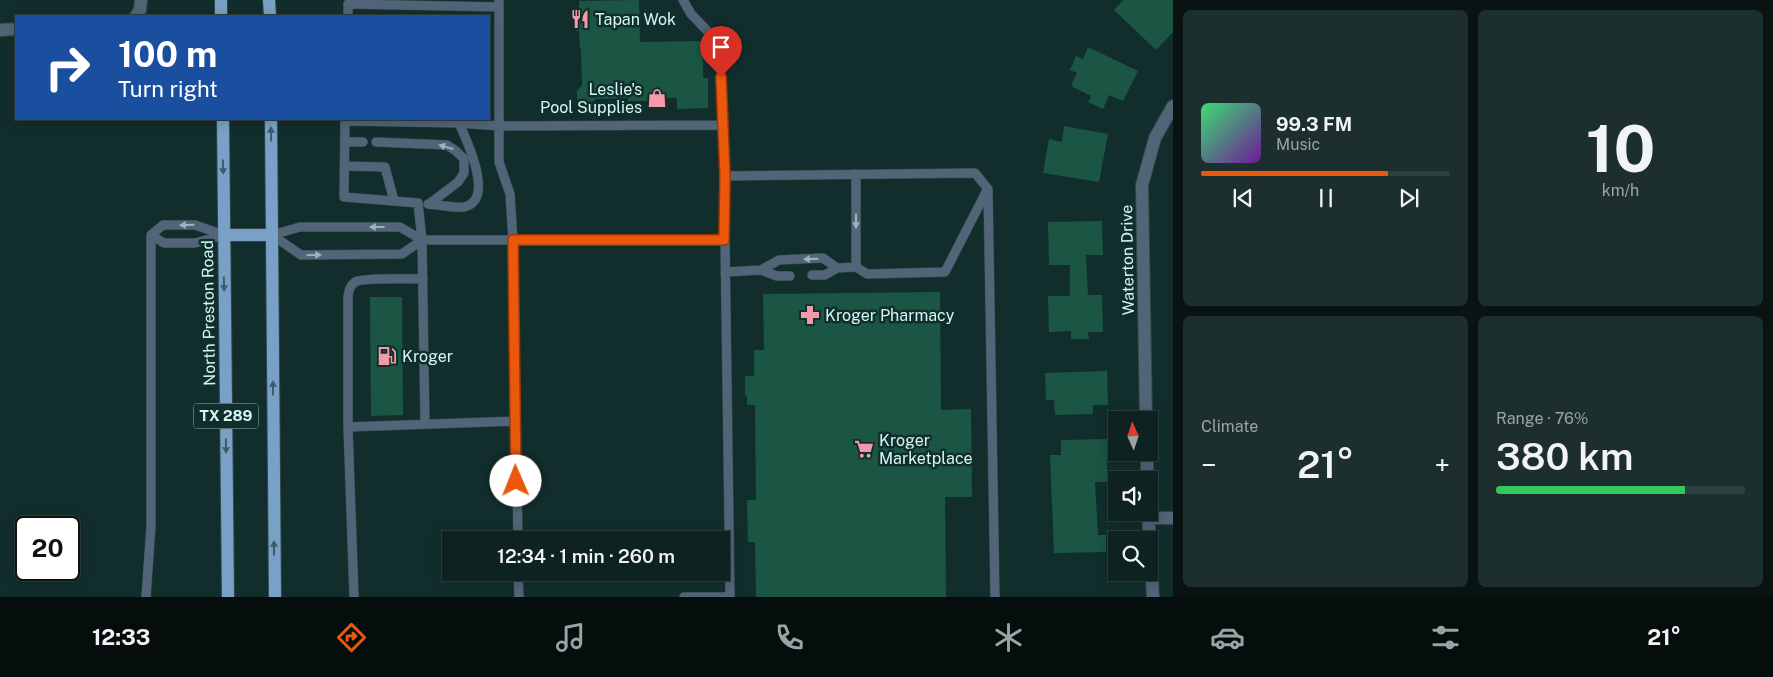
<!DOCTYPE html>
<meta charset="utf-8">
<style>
body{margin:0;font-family:"Public Sans",sans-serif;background:#1c2f2e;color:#f1f3f6;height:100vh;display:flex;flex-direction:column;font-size:19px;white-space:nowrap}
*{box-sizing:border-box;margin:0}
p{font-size:16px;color:#9ba4a5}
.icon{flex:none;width:28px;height:28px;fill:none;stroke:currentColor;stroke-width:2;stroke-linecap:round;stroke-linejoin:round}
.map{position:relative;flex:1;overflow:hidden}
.side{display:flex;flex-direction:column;gap:10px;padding:10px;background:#081312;width:600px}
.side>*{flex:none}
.guide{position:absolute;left:15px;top:15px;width:475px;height:105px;border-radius:0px;box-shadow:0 2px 12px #0003,0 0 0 1px #2e3f3f;background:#1a4fa0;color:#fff;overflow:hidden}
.needle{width:32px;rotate:357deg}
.controls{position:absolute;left:1108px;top:411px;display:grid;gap:10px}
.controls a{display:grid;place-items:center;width:50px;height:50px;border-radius:0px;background:#0e2221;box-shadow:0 2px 12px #0003,0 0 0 1px #2e3f3f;font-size:25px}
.speed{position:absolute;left:15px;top:516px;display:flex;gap:10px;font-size:25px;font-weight:700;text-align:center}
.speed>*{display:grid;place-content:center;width:65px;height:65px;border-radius:50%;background:#0e2221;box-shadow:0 2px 12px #0003,0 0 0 1px #2e3f3f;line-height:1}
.speed .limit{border:2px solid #111;border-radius:8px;background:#fff;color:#111}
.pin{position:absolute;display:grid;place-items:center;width:42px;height:42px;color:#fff;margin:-51px -21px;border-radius:50% 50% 50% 0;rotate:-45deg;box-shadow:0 0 5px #0007}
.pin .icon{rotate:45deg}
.me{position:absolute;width:55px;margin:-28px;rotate:359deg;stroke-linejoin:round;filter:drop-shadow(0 0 4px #0008)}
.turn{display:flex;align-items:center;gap:18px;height:105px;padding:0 20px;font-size:22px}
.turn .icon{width:65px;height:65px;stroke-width:2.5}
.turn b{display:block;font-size:35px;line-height:42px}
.big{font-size:38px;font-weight:600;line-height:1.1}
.side .widget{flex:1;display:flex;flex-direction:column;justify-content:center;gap:8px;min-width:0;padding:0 18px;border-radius:8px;background:#1c2f2e}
.side .dial{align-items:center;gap:0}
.dial b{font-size:65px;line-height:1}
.song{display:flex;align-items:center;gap:15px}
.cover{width:60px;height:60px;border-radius:8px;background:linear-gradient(135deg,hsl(140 70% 55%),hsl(280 70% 35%))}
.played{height:5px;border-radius:2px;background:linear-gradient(90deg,#ea580c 75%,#2e3f3f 75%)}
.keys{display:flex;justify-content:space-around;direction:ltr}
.heat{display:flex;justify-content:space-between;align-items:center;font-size:28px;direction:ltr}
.charge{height:8px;border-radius:4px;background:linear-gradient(90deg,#34c759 76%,#2e3f3f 0)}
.side .tiles{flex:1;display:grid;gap:10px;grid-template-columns:repeat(2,1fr)}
.trip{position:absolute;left:442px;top:531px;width:288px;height:50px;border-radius:0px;background:#0e2221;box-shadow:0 2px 12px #0003,0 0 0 1px #2e3f3f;font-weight:600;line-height:50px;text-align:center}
.menu{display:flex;height:80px;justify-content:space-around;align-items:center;background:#060e0d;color:#9ba4a5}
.menu .icon{width:35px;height:35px}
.menu .selected{color:#ea580c}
.menu b{font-size:22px;color:#f1f3f6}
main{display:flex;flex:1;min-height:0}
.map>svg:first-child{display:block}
.building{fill:#1b5645}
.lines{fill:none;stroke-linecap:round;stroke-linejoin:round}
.service-casing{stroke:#2d4a48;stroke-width:10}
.minor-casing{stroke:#2d4a48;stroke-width:14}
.primary-casing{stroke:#2d4a48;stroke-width:14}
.service{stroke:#526478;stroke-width:9}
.minor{stroke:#526478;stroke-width:12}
.primary{stroke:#79a0c7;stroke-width:12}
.oneway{fill:#3b5c6a}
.oneway2{fill:#97b6bd}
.route-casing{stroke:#983908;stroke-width:12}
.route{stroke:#ea580c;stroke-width:9}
.labels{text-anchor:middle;stroke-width:5;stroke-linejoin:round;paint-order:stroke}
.shield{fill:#122e2c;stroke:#97bcb9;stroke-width:1}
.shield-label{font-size:15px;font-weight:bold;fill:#d0f9f5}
.poi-label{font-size:16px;fill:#d0f9f5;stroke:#122e2c;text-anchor:start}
.street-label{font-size:16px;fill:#d0f9f5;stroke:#122e2c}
</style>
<main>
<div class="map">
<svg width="1173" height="597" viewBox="0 0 1173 597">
<rect width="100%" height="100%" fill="#122e2c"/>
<path class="building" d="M639 0 640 42 703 41V78H708V108L677 109V98H648V101H628V98L596 99 591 104H583L577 99V91L582 85 581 49H580L579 31H576V16L579 15V1Z
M1123 0H1173V32L1156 50 1114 10Z
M1088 47 1138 71 1123 101 1109 95 1103 109 1088 102 1091 96 1071 86 1077 73 1070 70 1076 56 1083 59Z
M1064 126 1108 134 1099 182 1043 173 1049 139 1062 142Z
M1102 221 1103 255H1086L1088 295H1102L1103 332H1088L1089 339H1071V331L1049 332 1048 296H1070V265H1049L1048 222Z
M940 292 941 410 971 409 972 497H945L946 597H756L755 542H748L747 500H756L755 405H747V395L745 396V376H754V350H764L763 294Z
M370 297H402L403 415 371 416Z
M1107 371 1108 405H1093V414L1055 415 1054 400H1046L1045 373Z
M1107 439V482H1095L1098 535H1106V552L1054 553 1050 455H1061V440Z"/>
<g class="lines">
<g class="service-casing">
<path id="service" d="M499 0V162L510 194 513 241 518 540
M683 0 691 14 720 44 725 176
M348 16V4L499 7
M345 119V121L459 123 499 126 723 125
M345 121 344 197 418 203 422 240 425 424
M345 142H363
M376 142 447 145 456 151 464 159V173L458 182 429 204
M345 166 385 167 394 201
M856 174V267
M428 204C439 205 453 208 464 207 496 201 466 139 459 123
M151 235 163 225H195L224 235
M151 235 164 243H195L224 235
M272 235 300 227H400L422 240H725V176L975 173 988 189 995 597
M272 235 301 255 402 254 422 240
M725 240 730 597
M761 270 777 276H790
M725 272 761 270 779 260 823 258 837 268 856 267 867 274 945 272 987 190
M812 275H825L837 268
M348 427 515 421
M518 572 519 597
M146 597 151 526V235
M354 597 348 427V296C349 290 350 286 355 282 363 277 411 279 423 279
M684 597H730"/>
</g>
<g class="minor-casing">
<path id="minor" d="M136 16 140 10 141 0
M0 30 16 29
M1146 420 1142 185 1155 138 1173 106
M1147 452V480
M1148 512 1153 597
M1148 518H1173"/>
</g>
<g class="primary-casing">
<path id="primary" d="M221 0V16
M269 0 270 16
M223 119 228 597
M271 119 275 597
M224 235H272"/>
</g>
<use href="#service" class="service"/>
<use href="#minor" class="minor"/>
<use href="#primary" class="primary"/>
</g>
<defs><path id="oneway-solid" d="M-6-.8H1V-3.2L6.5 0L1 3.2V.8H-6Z" transform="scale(1.25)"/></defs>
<g class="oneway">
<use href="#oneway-solid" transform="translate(271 134) rotate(-91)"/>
<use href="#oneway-solid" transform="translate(223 167) rotate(89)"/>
<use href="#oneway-solid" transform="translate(224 284) rotate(89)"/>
<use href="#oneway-solid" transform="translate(273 388) rotate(-90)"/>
<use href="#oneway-solid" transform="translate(226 446) rotate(89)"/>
<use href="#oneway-solid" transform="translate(274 548) rotate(-90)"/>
</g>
<g class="oneway2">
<use href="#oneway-solid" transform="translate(446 147) rotate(-164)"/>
<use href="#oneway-solid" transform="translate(856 221) rotate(90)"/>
<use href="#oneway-solid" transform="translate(187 225) rotate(179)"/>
<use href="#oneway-solid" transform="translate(377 227) rotate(180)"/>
<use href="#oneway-solid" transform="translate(314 255) rotate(-1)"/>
<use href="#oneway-solid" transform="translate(811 259) rotate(178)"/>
</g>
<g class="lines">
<g class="route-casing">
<path id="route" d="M516 481 513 240H724L725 176 721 77"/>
</g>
<use href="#route" class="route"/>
</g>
<defs>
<g id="restaurant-bare" transform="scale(1.5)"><path d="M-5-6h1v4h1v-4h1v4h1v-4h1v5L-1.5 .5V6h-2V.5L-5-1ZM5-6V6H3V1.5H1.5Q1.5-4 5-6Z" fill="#f39aa8" stroke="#122e2c" stroke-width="2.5" paint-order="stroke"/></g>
<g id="shop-bare" transform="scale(1.5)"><path d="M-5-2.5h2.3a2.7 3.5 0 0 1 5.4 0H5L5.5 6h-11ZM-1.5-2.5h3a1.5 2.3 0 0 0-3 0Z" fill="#f39aa8" stroke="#122e2c" stroke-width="2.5" paint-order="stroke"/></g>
<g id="pharmacy-bare" transform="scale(1.5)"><path d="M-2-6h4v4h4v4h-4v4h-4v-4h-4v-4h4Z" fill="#f39aa8" stroke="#122e2c" stroke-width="2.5" paint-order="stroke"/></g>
<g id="fuel-bare" transform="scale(1.5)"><path d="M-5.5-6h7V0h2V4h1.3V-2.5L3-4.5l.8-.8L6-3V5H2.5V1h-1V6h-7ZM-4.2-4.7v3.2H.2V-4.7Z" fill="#f39aa8" stroke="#122e2c" stroke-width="2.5" paint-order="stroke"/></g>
<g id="supermarket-bare" transform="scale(1.5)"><path d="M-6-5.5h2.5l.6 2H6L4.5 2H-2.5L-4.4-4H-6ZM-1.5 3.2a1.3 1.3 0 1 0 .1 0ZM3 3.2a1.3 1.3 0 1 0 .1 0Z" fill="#f39aa8" stroke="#122e2c" stroke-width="2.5" paint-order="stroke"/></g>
</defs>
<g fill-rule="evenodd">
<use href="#restaurant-bare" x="580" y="19"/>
<use href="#shop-bare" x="657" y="98"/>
<use href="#pharmacy-bare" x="810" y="315"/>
<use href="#fuel-bare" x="387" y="356"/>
<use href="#supermarket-bare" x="864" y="449"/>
</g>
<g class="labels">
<rect class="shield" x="193.5" y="403.5" width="65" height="25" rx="4"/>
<g class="shield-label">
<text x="226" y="421">TX 289</text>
</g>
<g class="poi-label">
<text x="595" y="25">Tapan Wok</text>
<text x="642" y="95" text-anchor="end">Leslie's<tspan x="642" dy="18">Pool Supplies</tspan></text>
<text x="825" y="321">Kroger Pharmacy</text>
<text x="402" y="362">Kroger</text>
<text x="879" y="446">Kroger<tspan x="879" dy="18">Marketplace</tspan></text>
</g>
<g class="street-label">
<text transform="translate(1127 260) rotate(-91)" y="6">Waterton Drive</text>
<text transform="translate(208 313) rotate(-91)" y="6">North Preston Road</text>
</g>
</g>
</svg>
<div class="controls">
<a><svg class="needle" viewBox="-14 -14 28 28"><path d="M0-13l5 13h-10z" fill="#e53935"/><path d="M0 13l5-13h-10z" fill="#9ba4a5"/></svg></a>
<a><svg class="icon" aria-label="sound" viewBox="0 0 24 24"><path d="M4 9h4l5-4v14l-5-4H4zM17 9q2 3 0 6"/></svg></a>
<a><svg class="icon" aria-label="search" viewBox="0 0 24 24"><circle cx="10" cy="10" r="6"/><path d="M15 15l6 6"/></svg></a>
</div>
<div class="speed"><div class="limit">20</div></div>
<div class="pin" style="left:721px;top:77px;background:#d93025"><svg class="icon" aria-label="arrive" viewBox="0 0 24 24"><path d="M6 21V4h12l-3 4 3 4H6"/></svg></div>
<svg class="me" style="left:516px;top:481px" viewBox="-20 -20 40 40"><circle r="19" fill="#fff"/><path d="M0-13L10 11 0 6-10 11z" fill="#ea580c"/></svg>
<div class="trip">12:34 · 1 min · 260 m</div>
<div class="guide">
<div class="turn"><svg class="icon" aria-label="right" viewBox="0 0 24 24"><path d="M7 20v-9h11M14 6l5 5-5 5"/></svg><div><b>100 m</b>Turn right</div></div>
</div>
</div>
<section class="side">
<div class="tiles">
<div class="widget">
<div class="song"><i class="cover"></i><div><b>99.3 FM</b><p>Music</p></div></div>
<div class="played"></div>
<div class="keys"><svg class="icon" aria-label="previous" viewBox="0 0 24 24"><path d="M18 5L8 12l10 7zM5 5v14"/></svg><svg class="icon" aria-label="pause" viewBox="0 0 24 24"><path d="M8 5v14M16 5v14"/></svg><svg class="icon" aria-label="next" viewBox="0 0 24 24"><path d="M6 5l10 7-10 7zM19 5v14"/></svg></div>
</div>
<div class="widget dial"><b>10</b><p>km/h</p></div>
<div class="widget"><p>Climate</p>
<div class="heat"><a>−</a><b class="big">21°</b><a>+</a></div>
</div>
<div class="widget"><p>Range · 76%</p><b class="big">380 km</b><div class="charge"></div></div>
</div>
</section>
</main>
<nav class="menu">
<b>12:33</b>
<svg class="icon selected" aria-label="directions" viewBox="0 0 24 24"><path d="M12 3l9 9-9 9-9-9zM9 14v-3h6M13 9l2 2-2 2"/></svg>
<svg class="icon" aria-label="music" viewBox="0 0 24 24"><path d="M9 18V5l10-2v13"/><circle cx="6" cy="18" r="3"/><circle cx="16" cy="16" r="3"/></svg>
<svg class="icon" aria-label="phone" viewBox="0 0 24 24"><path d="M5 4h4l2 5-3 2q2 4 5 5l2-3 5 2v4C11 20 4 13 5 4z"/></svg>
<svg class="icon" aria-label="climate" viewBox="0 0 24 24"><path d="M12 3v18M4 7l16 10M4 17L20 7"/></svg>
<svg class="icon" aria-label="car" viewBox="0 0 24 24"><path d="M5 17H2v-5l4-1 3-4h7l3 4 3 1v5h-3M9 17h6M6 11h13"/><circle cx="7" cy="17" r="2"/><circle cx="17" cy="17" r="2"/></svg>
<svg class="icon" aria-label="filters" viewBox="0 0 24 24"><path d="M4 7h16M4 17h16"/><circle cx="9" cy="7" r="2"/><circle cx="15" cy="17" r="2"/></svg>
<b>21°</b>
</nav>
